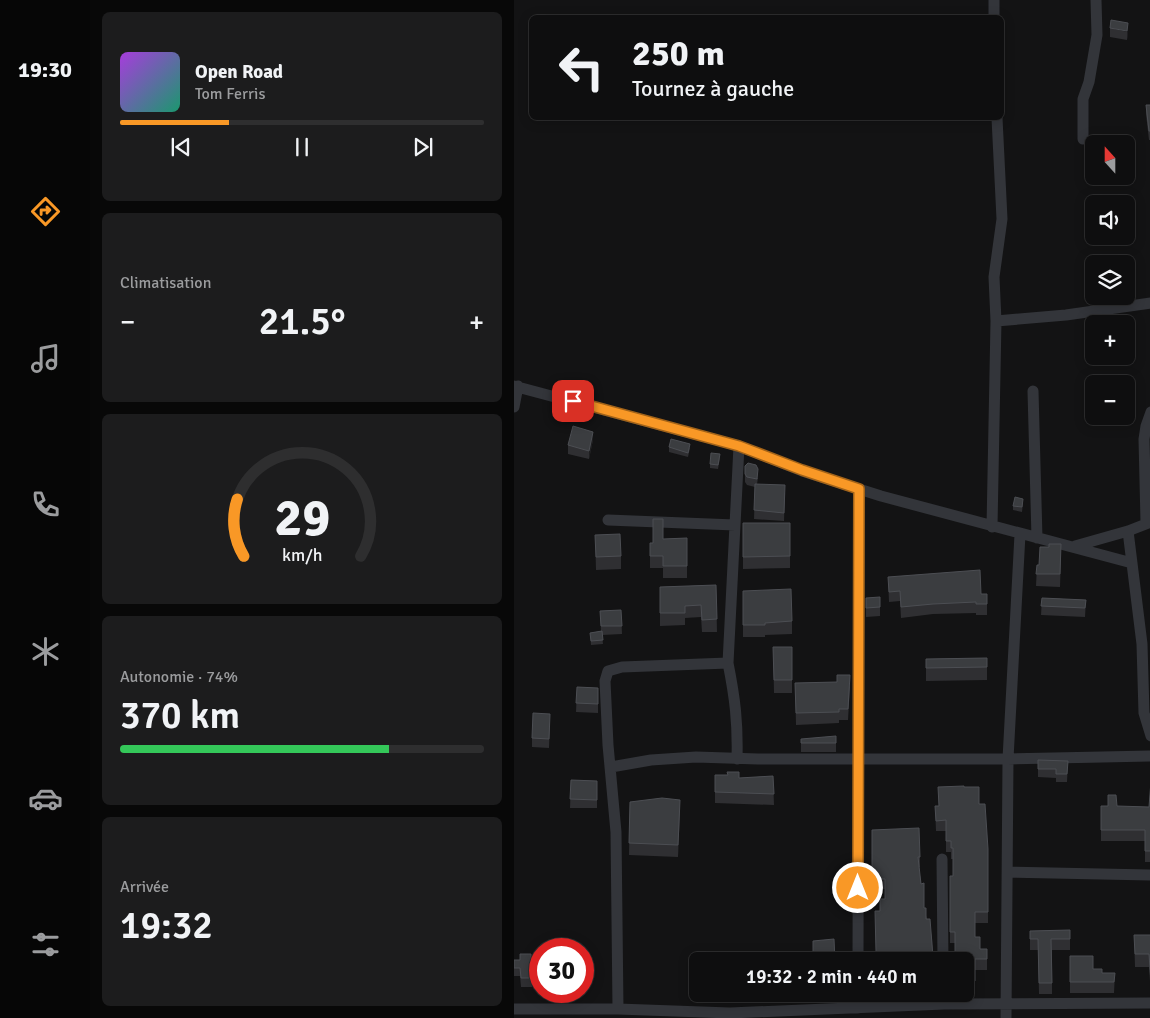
<!DOCTYPE html>
<html lang="fr">
<meta charset="utf-8">
<style>
body{margin:0;font-family:Signika,sans-serif;background:#1c1c1d;color:#f1f3f6;height:100vh;display:flex;flex-direction:column;font-size:19px;white-space:nowrap}
*{box-sizing:border-box;margin:0}
p{font-size:16px;color:#9b9c9e}
.icon{flex:none;width:28px;height:28px;fill:none;stroke:currentColor;stroke-width:2;stroke-linecap:round;stroke-linejoin:round}
.map{position:relative;flex:1;overflow:hidden}
.details{display:flex;flex-direction:column;gap:12px;padding:12px;background:#080808;width:424px}
.details>*{flex:none}
.banner{position:absolute;left:15px;top:15px;width:475px;height:105px;border-radius:8px;box-shadow:0 2px 12px #0003,0 0 0 1px #2e2e2f;background:#0e0e0f;color:#f1f3f6;overflow:hidden}
.needle{width:32px;rotate:339deg}
.tools{position:absolute;left:571px;top:135px;display:grid;gap:10px}
.tools a{display:grid;place-items:center;width:50px;height:50px;border-radius:8px;background:#0e0e0f;box-shadow:0 2px 12px #0003,0 0 0 1px #2e2e2f;font-size:25px}
.speed{position:absolute;left:15px;top:938px;display:flex;gap:10px;font-size:25px;font-weight:700;text-align:center}
.speed>*{display:grid;place-content:center;width:65px;height:65px;border-radius:50%;background:#0e0e0f;box-shadow:0 2px 12px #0003,0 0 0 1px #2e2e2f;line-height:1}
.speed .limit{border:8px solid #d22;background:#fff;color:#111}
.pin{position:absolute;display:grid;place-items:center;width:42px;height:42px;color:#fff;margin:-21px;border-radius:10px;box-shadow:0 2px 8px #0006}
.me{position:absolute;width:55px;margin:-28px;rotate:0deg;stroke-linejoin:round;filter:drop-shadow(0 0 4px #0008)}
.turn{display:flex;align-items:center;gap:18px;height:105px;padding:0 20px;font-size:22px}
.turn .icon{width:65px;height:65px;stroke-width:2.5}
.turn b{display:block;font-size:35px;line-height:42px}
.big{font-size:38px;font-weight:600;line-height:1.1}
.details .card{flex:1;display:flex;flex-direction:column;justify-content:center;gap:8px;min-width:0;padding:0 18px;border-radius:8px;background:#1c1c1d}
.details .dial{align-items:center;gap:0}
.dial svg{height:130px;overflow:visible;fill:none;stroke:#2e2e2f;stroke-width:7;stroke-linecap:round;text-anchor:middle}
.dial text{fill:#f1f3f6;stroke:none}
.song{display:flex;align-items:center;gap:15px}
.cover{width:60px;height:60px;border-radius:8px;background:linear-gradient(135deg,hsl(280 70% 55%),hsl(160 70% 35%))}
.played{height:5px;border-radius:2px;background:linear-gradient(90deg,#f99826 30%,#2e2e2f 30%)}
.keys{display:flex;justify-content:space-around;direction:ltr}
.heat{display:flex;justify-content:space-between;align-items:center;font-size:28px;direction:ltr}
.charge{height:8px;border-radius:4px;background:linear-gradient(90deg,#34c759 74%,#2e2e2f 0)}
.trip{position:absolute;left:175px;top:952px;width:285px;height:50px;border-radius:8px;background:#0e0e0f;box-shadow:0 2px 12px #0003,0 0 0 1px #2e2e2f;font-weight:600;line-height:50px;text-align:center}
main{display:flex;flex:1;min-height:0}
.tabs{display:flex;flex-direction:column;width:90px;justify-content:space-around;align-items:center;background:#060606;color:#9b9c9e}
.tabs .icon{width:35px;height:35px}
.tabs .on{color:#f99826}
.tabs b{font-size:22px;color:#f1f3f6}
.map>svg:first-child{display:block}
.lines{fill:none;stroke-linecap:round;stroke-linejoin:round}
.street{stroke:#33353a;stroke-width:11}
.wall{fill:#2f2f32}
.shaded-wall{fill:#1e1e20}
.building{fill:#3b3d40;stroke:#4c4e53}
.route-casing{stroke:#a26319;stroke-width:12}
.route{stroke:#f99826;stroke-width:9}
</style>
<main>
<nav class="tabs">
<b>19:30</b>
<svg class="icon on" aria-label="directions" viewBox="0 0 24 24"><path d="M12 3l9 9-9 9-9-9zM9 14v-3h6M13 9l2 2-2 2"/></svg>
<svg class="icon" aria-label="music" viewBox="0 0 24 24"><path d="M9 18V5l10-2v13"/><circle cx="6" cy="18" r="3"/><circle cx="16" cy="16" r="3"/></svg>
<svg class="icon" aria-label="phone" viewBox="0 0 24 24"><path d="M5 4h4l2 5-3 2q2 4 5 5l2-3 5 2v4C11 20 4 13 5 4z"/></svg>
<svg class="icon" aria-label="climate" viewBox="0 0 24 24"><path d="M12 3v18M4 7l16 10M4 17L20 7"/></svg>
<svg class="icon" aria-label="car" viewBox="0 0 24 24"><path d="M5 17H2v-5l4-1 3-4h7l3 4 3 1v5h-3M9 17h6M6 11h13"/><circle cx="7" cy="17" r="2"/><circle cx="17" cy="17" r="2"/></svg>
<svg class="icon" aria-label="filters" viewBox="0 0 24 24"><path d="M4 7h16M4 17h16"/><circle cx="9" cy="7" r="2"/><circle cx="15" cy="17" r="2"/></svg>
</nav>
<section class="details">
<div class="card">
<div class="song"><i class="cover"></i><div><b>Open Road</b><p>Tom Ferris</p></div></div>
<div class="played"></div>
<div class="keys"><svg class="icon" aria-label="previous" viewBox="0 0 24 24"><path d="M18 5L8 12l10 7zM5 5v14"/></svg><svg class="icon" aria-label="pause" viewBox="0 0 24 24"><path d="M8 5v14M16 5v14"/></svg><svg class="icon" aria-label="next" viewBox="0 0 24 24"><path d="M6 5l10 7-10 7zM19 5v14"/></svg></div>
</div>
<div class="card"><p>Climatisation</p>
<div class="heat"><a>−</a><b class="big">21.5°</b><a>+</a></div>
</div>
<div class="card dial"><svg viewBox="0 0 100 80">
<path d="M14 69A42 42 0 1 1 86 69"/>
<path d="M14 69A42 42 0 0 1 10 34" stroke="#f99826"/>
<text x="50" y="56" font-size="32" font-weight="700">29</text>
<text x="50" y="72" font-size="11">km/h</text>
</svg></div>
<div class="card"><p>Autonomie · 74%</p><b class="big">370 km</b><div class="charge"></div></div>
<div class="card"><p>Arrivée</p><b class="big">19:32</b></div>
</section>
<div class="map">
<svg width="637" height="1018" viewBox="0 0 637 1018">
<rect width="100%" height="100%" fill="#131314"/>
<g class="lines">
<path class="street" d="M480 0V18
M569 139V99L575 82 583 35 582 0
M482 321 552 315 637 303
M0 386 225 446 288 471 367 496 618 563
M519 391 523 538
M0 407 4 386
M94 520 221 525
M632 522 630 439 632 426 637 412
M478 527 482 321 480 277 488 219 483 118
M614 531 628 644 630 713 637 736
M561 546 614 531 637 522
M214 663C221 698 224 723 223 759
M97 767 137 760 182 757 244 759H494L637 756
M428 859 429 961
M494 872 637 875
M344 961 345 489
M344 1008V994
M0 1009H104L216 1013 430 1004 637 1003
M104 1009 102 832 94 745 91 681 94 671 108 667 214 663 225 446
M492 1018 494 759 506 534"/>
</g>
<path class="wall" d="M596 28 614 32 613 40 596 37Z
M632 105H637V140H635L632 114Z
M79 440 75 459 54 454V445Z
M155 447 176 448 174 457 155 452Z
M206 458 204 469 196 468V464Z
M231 474 244 478 243 484 271 493 270 521 240 519 241 487 233 485 231 482Z
M509 503 508 512 499 510V506Z
M229 523H276V568L229 569Z
M81 535 107 556V569L82 570Z
M173 538V578H149V568H136V543H139L149 539Z
M535 547 547 557 546 587 522 586 523 565H525Z
M374 577 467 594H473V615H462V613L419 614 387 618 386 601 375 602Z
M202 585 203 632H188L187 617 171 618V625L146 626V587Z
M229 591 278 621V634L251 635V637H229Z
M352 598 366 607V616L352 617Z
M528 598 572 600 571 617 527 615Z
M107 610 108 634 88 635 89 644 77 645 76 633 87 631 86 611Z
M259 647H278V693H260Z
M473 658V680L412 681V659Z
M323 675 336 687 334 720H325V723L282 725 281 683 323 682Z
M63 687 84 688V713L62 712Z
M36 722 35 748 18 747V738Z
M287 739 322 743V752H287Z
M524 760 554 761 553 782H542V778L524 777Z
M201 775 225 778 259 776 260 805 201 803Z
M57 780 83 781V808H56Z
M637 781V862H631V841H587V806L635 807Z
M424 787H450L465 804 474 849V923H461V937L466 949H473V970H461V992H451V961L441 943H436V876H439V859H437V852H432V831H422L421 806H425Z
M116 802 166 811 164 857 115 855Z
M358 830 406 857V867H405L410 908 418 937 419 961H356L362 952 366 911 371 899V889L358 890Z
M556 930V950H538V994H525L524 950H516V931Z
M620 935H637V996L635 967H621Z
M17 954 18 987H7L6 976H0V960H6Z
M556 956 579 969 588 973H601L600 993H556Z
M300 994H321V1000L301 1001Z
M352 994H417V996L352 998Z"/>
<path class="shaded-wall" d="M614 23V32L613 40V31Z
M79 432V440L75 459V451Z
M166 800V811L164 857V845Z"/>
<path class="building" d="M597 20 614 23 613 31 596 28Z
M632 105H637V131H635Z
M59 426 79 432 75 451 54 445Z
M157 439 176 444 174 453 155 447Z
M197 453 206 454 204 465 196 464Z
M234 463 242 465 244 469 243 479 233 477 231 474V466Z
M241 484 271 485 270 513 240 510Z
M501 497 509 499 508 507 499 506Z
M139 519H149V539L173 538V566H149V556H136V543H139Z
M229 523H276V556L229 557Z
M106 534 107 556 82 557 81 535Z
M535 544H547L546 574H522L523 565H525L526 547H535Z
M466 570 467 594H473V604H462V602L419 604 387 607 386 591 375 592 374 577Z
M202 585 203 619 188 620 187 605 171 606V613H146V587Z
M277 589 278 621 251 623V625H229V591Z
M366 597V607L352 608V598Z
M528 598 572 600 571 608 527 606Z
M107 610 108 626H87L86 611Z
M88 631 89 640 77 641 76 633Z
M259 647H278V680H260Z
M473 658V667L412 668V659Z
M323 675H336L334 709H325V712L282 713 281 683 323 682Z
M63 687 84 688V704L62 703Z
M19 713 36 714 35 739 18 738Z
M322 736V743H287V739Z
M524 760 554 761 553 774H542V769H524Z
M213 772H225V778L259 776 260 794 201 792V775H214Z
M57 780 83 781V800L56 799Z
M637 781V851H631V830H587V806H594V795H602L603 806 635 807Z
M450 786V787H465V804H471L474 849V912H461V937H466V949H473V959H461V981H451V961H441V932H436V876H439V848H437V841H432V820L422 821 421 806H425L424 787Z
M148 798 166 800 164 845 115 843 116 802Z
M405 828 406 857H404L407 884 410 883V908H412V919H416L419 957H417V961H357L356 952H362L361 911H366V899H371V879H358V830Z
M556 930V939H537L538 983H525L524 939H516V931Z
M620 935H637V983L635 954H621Z
M320 939 321 961H299V941Z
M6 954H17L18 978H7L6 968H0V960H6Z
M556 956H579V969H588V973H601L600 982H556Z"/>
<g class="lines">
<g class="route-casing">
<path id="route" d="M59 401 225 446 288 470 345 489 344 888"/>
</g>
<use href="#route" class="route"/>
</g>
</svg>
<div class="tools">
<a><svg class="needle" viewBox="-14 -14 28 28"><path d="M0-13l5 13h-10z" fill="#e53935"/><path d="M0 13l5-13h-10z" fill="#9b9c9e"/></svg></a>
<a><svg class="icon" aria-label="sound" viewBox="0 0 24 24"><path d="M4 9h4l5-4v14l-5-4H4zM17 9q2 3 0 6"/></svg></a>
<a><svg class="icon" aria-label="layers" viewBox="0 0 24 24"><path d="M12 4l9 5-9 5-9-5zM3 14l9 5 9-5"/></svg></a>
<a>+</a>
<a>−</a>
</div>
<div class="speed"><div class="limit">30</div></div>
<div class="pin" style="left:59px;top:401px;background:#d93025"><svg class="icon" aria-label="arrive" viewBox="0 0 24 24"><path d="M6 21V4h12l-3 4 3 4H6"/></svg></div>
<svg class="me" style="left:344px;top:888px" viewBox="-20 -20 40 40"><circle r="17" fill="#f99826" stroke="#fff" stroke-width="3"/><path d="M0-11L8 9 0 5-8 9z" fill="#fff"/></svg>
<div class="trip">19:32 · 2 min · 440 m</div>
<div class="banner">
<div class="turn"><svg class="icon" aria-label="left" viewBox="0 0 24 24"><path d="M17 20v-9H6M10 6l-5 5 5 5"/></svg><div><b>250 m</b>Tournez à gauche</div></div>
</div>
</div>
</main>
